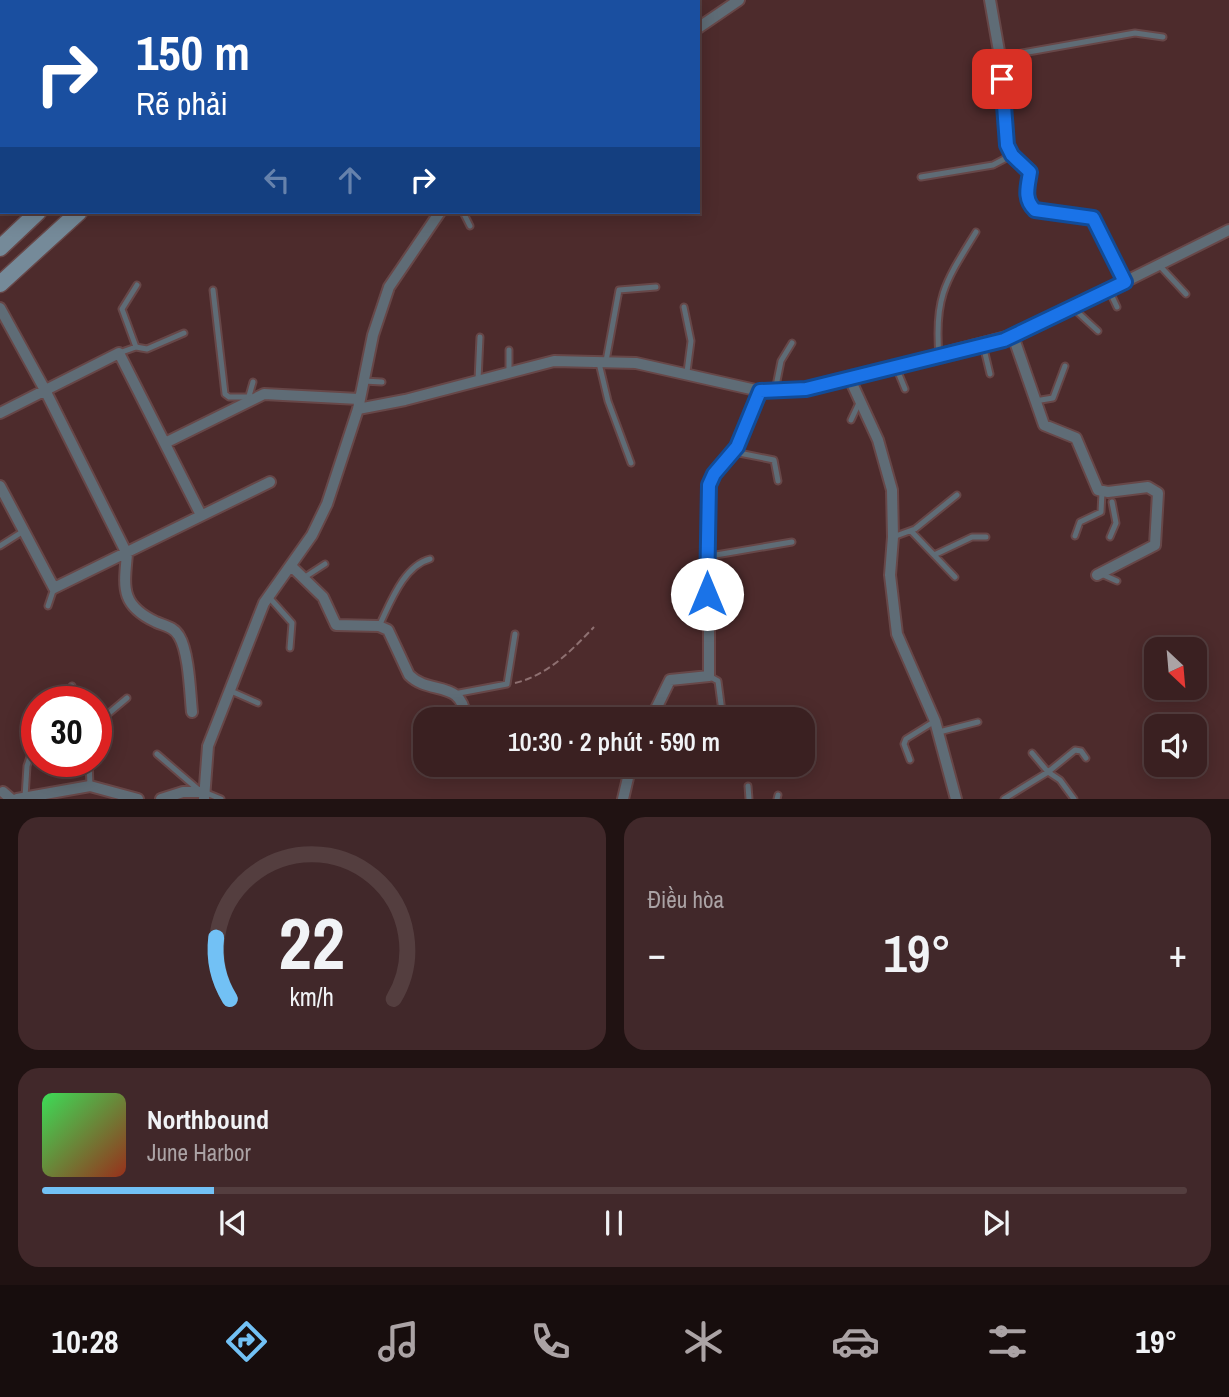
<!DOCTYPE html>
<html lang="vi">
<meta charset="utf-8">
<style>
body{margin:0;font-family:"Archivo Narrow",sans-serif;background:#41282a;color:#f1f3f6;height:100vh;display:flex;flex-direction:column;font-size:26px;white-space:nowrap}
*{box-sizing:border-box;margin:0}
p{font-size:23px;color:#aba3a5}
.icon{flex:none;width:38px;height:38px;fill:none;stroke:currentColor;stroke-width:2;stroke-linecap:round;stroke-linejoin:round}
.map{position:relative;height:799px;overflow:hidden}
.drawer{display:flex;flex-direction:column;gap:18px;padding:18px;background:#201212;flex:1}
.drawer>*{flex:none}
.top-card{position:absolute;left:0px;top:0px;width:700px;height:214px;box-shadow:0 4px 18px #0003,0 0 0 2px #543e3f;background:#1a4fa0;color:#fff;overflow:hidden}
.needle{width:46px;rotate:154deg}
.buttons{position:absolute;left:1144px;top:637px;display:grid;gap:14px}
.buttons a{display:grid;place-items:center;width:63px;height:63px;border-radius:14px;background:#3a2021;box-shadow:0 4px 18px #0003,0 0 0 2px #543e3f;font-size:35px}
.speed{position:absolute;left:21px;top:686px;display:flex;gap:14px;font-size:35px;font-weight:700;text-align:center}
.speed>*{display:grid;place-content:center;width:91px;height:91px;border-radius:50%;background:#3a2021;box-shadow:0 4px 18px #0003,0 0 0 2px #543e3f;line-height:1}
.speed .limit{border:10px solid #d22;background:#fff;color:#111}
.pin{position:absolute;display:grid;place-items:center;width:60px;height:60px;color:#fff;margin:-30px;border-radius:14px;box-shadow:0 4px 10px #0006}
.me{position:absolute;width:77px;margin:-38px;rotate:0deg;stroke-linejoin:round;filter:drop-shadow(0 0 5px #0008)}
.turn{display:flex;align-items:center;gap:24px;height:147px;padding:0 21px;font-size:32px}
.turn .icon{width:91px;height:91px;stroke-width:2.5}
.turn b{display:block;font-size:49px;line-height:60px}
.lanes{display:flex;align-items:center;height:66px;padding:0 21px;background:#0003;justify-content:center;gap:35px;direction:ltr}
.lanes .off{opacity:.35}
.big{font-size:52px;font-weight:600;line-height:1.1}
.drawer .tile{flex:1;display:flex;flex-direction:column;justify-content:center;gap:10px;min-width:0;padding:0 24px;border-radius:21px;background:#41282a}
.drawer .dial{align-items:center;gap:0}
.dial svg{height:182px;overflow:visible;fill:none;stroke:#543e3f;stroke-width:7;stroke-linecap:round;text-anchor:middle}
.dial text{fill:#f1f3f6;stroke:none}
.song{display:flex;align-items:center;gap:21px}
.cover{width:84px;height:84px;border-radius:10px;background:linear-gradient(135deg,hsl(130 70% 55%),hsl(10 70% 35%))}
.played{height:7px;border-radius:4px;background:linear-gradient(90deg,#72c1f5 15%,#543e3f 15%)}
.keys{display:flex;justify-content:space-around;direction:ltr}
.heat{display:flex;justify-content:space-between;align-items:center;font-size:38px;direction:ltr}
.drawer .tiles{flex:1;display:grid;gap:18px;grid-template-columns:1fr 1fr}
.tile:last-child{grid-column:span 2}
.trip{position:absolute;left:413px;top:707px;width:402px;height:70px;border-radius:21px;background:#3a2021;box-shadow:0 4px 18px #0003,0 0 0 2px #543e3f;font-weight:600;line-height:70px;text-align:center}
.menu{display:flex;height:112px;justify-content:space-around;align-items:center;background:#170d0d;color:#aba3a5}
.menu .icon{width:49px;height:49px}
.menu .active{color:#72c1f5}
.menu b{font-size:32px;color:#f1f3f6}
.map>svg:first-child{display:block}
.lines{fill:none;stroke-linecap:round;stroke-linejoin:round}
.service-casing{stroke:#674748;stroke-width:9}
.minor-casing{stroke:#674748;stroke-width:14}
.secondary-casing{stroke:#674748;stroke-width:19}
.path{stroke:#8e7071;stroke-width:2;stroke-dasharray:7 3.5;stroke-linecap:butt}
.service{stroke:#5f6c76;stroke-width:5}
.minor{stroke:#5f6c76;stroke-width:10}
.secondary{stroke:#758a99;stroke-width:16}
.route-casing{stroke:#114b97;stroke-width:18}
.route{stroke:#1a73e8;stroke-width:12}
</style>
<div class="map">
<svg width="1229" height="799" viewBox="0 0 1229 799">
<rect width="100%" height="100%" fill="#4d2b2c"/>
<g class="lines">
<g class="service-casing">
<path id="service" d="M1000 57 1135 33 1163 37
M921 177 993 165 1012 155
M463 212 470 226
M1159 265 1186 294
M213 290 225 394 229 397H255
M1109 290 1117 307
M684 307 691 341 687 372
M1073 308 1098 331
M983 345 990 374
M136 347 122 309 137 285
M119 353 136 347 147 349 184 333
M939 356C934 296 946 281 976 232
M606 361 619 290 656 287
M599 363 608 401 631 463
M896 367 905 389
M509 371V350
M478 380 480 337
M364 381 382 382
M775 391 781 361 792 343
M249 396 253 382
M1035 401 1053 398 1065 366
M851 420 859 403
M734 452 774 460 778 481
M911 531 955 577
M1075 536 1080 522 1101 512 1102 492
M893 537 915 529 957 495
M1110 537 1116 523 1112 502
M0 546 22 532
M934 555 972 537H986
M710 556 792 542
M1099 573 1117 581
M305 577 325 564
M268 596 292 623 290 648
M48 606 54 588
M379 626C390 604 403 566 430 559
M709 676 718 681 723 719
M231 691 258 703
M454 694 507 684 515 634
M70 702 72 686
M96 724 127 698
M939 732 978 722
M1032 753 1048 772 1075 750 1081 751 1086 758
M157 754 200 791
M910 760 904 744 906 739 935 721
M89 761 90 786
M748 786 749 799
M204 792 221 799
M25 797 27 766 34 745
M777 799 778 795
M1004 799 1048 772 1060 780 1074 799"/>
</g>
<g class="minor-casing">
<path id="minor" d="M990 0 1000 57 1007 145 1012 155 1030 172C1028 186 1023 199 1035 210L1093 217 1125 282
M698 28 739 0
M0 308 45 390 127 554C124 587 120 605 156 622 165 626 174 627 179 636 189 652 190 693 192 712
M1013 336 1044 425 1076 438 1098 490 1108 492 1148 487 1158 493 1155 545 1097 575
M850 379 878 440 892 490 893 537 890 575 897 634 935 721 956 799
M358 409 405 400 554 361 636 363 760 391 806 389 1022 333 1229 230
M0 413 119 353 201 515
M165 443 264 394 359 399
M0 486 54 588 270 482
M291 566 323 597 336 625 379 626 388 630 409 675C430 696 462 678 466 719
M651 719 670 680 709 676V485L714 474 737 447 760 391
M3 792 11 799
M17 799 90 786 138 799
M161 799 183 792H204
M204 799 208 746 264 603 312 535 327 504 358 409 373 335 389 287 440 212
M623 799 631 765"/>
</g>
<g class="secondary-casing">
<path id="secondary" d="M202 2 203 0
M230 2 231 0
M0 248 38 212
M0 284 79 212"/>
</g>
<path class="path" d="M515 683C548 675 571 651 594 627"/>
<use href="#service" class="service"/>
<use href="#minor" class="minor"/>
<use href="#secondary" class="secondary"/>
</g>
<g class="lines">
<g class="route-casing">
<path id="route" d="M707 594 709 485 714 474 737 447 760 391 806 389 1004 340 1125 282 1093 218 1035 210C1023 199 1028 186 1030 172L1012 155 1007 145 1002 79"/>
</g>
<use href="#route" class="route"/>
</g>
</svg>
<div class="buttons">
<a><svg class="needle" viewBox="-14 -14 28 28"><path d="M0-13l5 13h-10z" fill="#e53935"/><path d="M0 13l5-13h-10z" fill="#aba3a5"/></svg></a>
<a><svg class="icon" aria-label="sound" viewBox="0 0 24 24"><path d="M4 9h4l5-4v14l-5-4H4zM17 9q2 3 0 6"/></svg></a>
</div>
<div class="speed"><div class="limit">30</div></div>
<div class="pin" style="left:1002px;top:79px;background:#d93025"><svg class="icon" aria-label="arrive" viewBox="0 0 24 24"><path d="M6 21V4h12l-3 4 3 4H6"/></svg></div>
<svg class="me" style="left:707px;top:594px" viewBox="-20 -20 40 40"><circle r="19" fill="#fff"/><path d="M0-13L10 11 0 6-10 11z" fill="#1a73e8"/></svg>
<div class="trip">10:30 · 2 phút · 590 m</div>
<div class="top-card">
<div class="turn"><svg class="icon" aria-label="right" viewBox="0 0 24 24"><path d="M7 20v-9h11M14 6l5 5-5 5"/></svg><div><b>150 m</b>Rẽ phải</div></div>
<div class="lanes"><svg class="icon off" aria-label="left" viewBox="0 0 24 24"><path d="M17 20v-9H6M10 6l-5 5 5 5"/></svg><svg class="icon off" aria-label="ahead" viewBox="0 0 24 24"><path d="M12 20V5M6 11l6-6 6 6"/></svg><svg class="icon" aria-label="right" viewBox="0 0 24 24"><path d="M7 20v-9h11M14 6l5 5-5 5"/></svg></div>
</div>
</div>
<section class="drawer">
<div class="tiles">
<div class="tile dial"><svg viewBox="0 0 100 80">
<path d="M14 69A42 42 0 1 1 86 69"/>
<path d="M14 69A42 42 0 0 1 8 42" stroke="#72c1f5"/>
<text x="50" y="56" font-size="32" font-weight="700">22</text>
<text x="50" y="72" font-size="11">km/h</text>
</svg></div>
<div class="tile"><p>Điều hòa</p>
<div class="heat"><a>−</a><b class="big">19°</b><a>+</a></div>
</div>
<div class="tile">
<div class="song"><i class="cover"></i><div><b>Northbound</b><p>June Harbor</p></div></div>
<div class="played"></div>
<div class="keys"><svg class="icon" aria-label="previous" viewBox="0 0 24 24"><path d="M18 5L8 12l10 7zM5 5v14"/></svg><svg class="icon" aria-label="pause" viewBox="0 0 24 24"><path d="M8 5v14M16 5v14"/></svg><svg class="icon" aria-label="next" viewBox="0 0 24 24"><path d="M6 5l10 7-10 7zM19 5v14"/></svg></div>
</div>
</div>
</section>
<nav class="menu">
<b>10:28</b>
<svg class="icon active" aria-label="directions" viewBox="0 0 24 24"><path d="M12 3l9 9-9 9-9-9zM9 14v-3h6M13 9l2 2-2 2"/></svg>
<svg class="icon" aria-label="music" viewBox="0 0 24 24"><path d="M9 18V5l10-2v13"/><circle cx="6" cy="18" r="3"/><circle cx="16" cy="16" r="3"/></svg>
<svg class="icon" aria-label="phone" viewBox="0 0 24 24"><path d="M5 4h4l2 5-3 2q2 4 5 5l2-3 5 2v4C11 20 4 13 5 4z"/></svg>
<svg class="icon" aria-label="climate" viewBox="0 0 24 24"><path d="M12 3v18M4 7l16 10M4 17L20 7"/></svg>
<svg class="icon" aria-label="car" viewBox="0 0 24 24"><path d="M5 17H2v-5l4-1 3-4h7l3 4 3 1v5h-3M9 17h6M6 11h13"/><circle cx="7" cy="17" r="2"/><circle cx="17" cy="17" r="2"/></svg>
<svg class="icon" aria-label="filters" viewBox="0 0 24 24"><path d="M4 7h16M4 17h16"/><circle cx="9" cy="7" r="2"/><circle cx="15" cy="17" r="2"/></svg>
<b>19°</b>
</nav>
